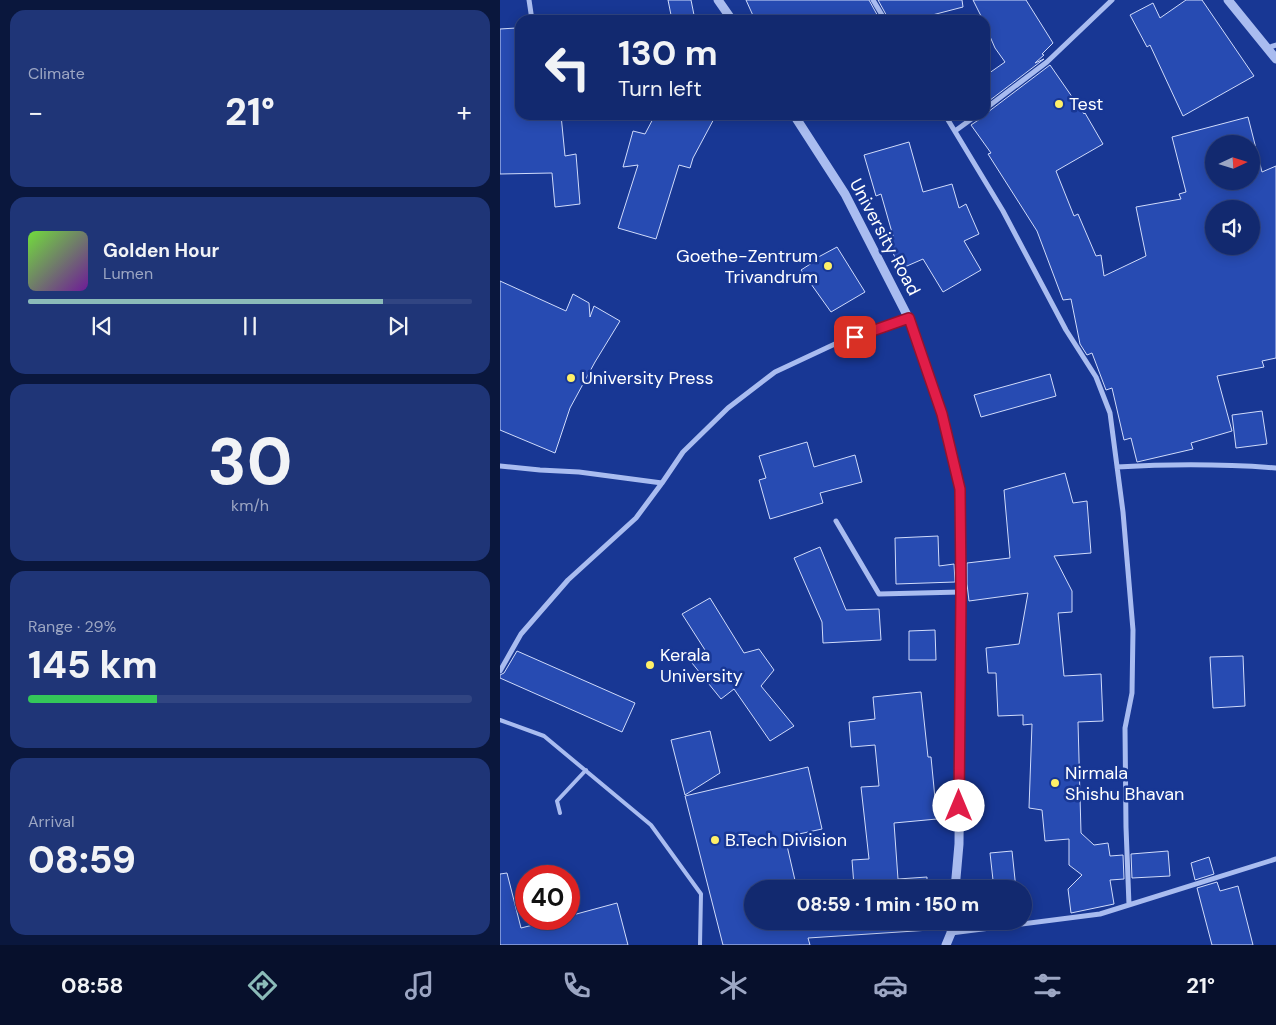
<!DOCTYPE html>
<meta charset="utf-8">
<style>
body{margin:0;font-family:"DM Sans",sans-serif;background:#1f3577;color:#f1f3f6;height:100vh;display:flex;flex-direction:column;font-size:19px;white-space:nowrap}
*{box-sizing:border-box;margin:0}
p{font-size:16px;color:#9ca6c3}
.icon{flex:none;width:28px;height:28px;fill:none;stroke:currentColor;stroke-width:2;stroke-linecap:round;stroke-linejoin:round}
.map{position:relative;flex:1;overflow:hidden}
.sheet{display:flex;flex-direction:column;gap:10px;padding:10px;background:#0a173d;width:500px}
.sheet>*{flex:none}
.top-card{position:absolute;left:15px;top:15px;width:475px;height:105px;border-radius:15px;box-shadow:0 2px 12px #0003,0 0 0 1px #314582;background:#12296f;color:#f1f3f6;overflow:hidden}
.needle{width:32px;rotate:86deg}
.fabs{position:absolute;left:705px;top:135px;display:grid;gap:10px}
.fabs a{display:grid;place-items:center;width:55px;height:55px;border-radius:50%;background:#12296f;box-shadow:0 2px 12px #0003,0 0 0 1px #314582;font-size:25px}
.speed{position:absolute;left:15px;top:865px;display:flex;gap:10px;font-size:25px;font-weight:700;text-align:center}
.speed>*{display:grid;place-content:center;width:65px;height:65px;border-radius:50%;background:#12296f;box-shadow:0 2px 12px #0003,0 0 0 1px #314582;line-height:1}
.speed .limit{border:8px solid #d22;background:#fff;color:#111}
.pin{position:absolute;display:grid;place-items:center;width:42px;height:42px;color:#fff;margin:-21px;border-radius:10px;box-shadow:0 2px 8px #0006}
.me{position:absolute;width:55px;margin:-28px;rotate:0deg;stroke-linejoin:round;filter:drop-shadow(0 0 4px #0008)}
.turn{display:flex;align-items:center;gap:18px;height:105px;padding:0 20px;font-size:22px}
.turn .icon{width:65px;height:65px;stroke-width:2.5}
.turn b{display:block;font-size:35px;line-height:42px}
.big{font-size:38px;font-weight:800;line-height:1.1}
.sheet .tile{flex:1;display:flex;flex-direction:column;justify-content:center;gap:8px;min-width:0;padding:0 18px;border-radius:15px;background:#1f3577}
.sheet .dial{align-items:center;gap:0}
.dial b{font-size:65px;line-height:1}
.song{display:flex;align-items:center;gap:15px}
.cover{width:60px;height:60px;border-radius:8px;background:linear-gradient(135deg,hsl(100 70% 55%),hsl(280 70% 35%))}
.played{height:5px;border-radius:2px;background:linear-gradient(90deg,#8bbbb9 80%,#314582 80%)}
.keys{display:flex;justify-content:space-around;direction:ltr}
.heat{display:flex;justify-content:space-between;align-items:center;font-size:28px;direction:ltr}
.charge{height:8px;border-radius:4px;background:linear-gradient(90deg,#34c759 29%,#314582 0)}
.trip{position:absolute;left:244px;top:880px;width:288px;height:50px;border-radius:25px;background:#12296f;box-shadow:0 2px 12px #0003,0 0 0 1px #314582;font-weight:800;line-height:50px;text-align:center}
.tabs{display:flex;height:80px;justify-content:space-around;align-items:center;background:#07102c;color:#9ca6c3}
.tabs .icon{width:35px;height:35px}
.tabs .on{color:#8bbbb9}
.tabs b{font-size:22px;color:#f1f3f6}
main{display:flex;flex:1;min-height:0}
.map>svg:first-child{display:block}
.building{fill:#274bb2;stroke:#d0dbfb;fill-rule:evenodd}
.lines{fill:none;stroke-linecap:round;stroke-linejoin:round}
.service{stroke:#a9bcf0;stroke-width:4}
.minor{stroke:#a9bcf0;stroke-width:5}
.tertiary{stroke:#a9bcf0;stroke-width:9}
.route-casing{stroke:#92132f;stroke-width:12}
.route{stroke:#e11d48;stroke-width:9}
.poi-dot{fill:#fff068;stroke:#183794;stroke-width:2}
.labels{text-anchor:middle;stroke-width:5;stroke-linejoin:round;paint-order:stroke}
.poi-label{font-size:18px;fill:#fff;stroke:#183794;text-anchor:start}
.street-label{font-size:18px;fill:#fff;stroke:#183794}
</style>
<main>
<section class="sheet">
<div class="tile"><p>Climate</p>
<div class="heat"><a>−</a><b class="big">21°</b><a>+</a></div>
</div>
<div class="tile">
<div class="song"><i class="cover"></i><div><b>Golden Hour</b><p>Lumen</p></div></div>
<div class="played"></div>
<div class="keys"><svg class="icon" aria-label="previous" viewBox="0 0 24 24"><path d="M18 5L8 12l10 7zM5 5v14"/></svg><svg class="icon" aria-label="pause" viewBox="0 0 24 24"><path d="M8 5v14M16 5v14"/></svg><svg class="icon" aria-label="next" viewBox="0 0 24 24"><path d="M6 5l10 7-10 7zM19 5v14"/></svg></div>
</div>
<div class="tile dial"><b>30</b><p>km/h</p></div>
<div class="tile"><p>Range · 29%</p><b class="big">145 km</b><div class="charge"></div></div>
<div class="tile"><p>Arrival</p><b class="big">08:59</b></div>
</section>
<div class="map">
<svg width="776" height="945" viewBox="0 0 776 945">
<rect width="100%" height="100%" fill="#183794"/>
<path class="building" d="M168 0H191L195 20H172Z
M246 0H369L380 20H255Z
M378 0H462L463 7 413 20H389Z
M473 0H526L553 43 542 54 544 55 535 63 544 59 485 104V76L505 62 495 48 485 25V20H483Z
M686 0H702L754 76 683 116 650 45 647 47 630 15 653 3 660 18Z
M16 28 20 115H61L65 156 76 154 80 204 55 207 52 173 0 174V29Z
M550 65 584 114 585 113 603 144 556 171 574 216 578 214 596 256 601 255 604 276 646 256 636 207 681 199 679 194 686 192 672 137 748 117 762 172 776 166V358L762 361 764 367 717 376 732 431 691 443 693 449 637 462 631 438 624 440 612 388 606 390 592 353 587 355 580 344 571 299 563 300 537 231 488 154 491 153 471 125 480 119 481 115H485V113L488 112ZM714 144H751V181H714ZM714 209H751V246H714Z
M155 115H216L193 158 190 168 179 165 156 239 118 228 138 165 123 167 133 131 145 134Z
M409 142 423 192 452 184 459 208 466 204 479 234 464 241 481 270 443 292 423 259 400 269 387 239 393 236 381 194 376 196 364 155Z
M337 247 365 292 331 312 301 270 312 263 311 261Z
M0 281 66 311 73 294 89 303 90 317 94 306 120 321 95 362 70 408 55 453 0 430Z
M550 374 556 396 481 417 474 395Z
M762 411 767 444 736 448 732 415Z
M307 442 314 467 355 455 362 482 320 493 323 503 270 519 259 480 266 478 259 456Z
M565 473 573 503 587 501 591 553 554 556 572 591V612L558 613 564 676 601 674 603 721 578 722 581 833 594 845 608 843 610 856 623 855 624 879 610 880 614 904 571 913 568 889 582 875 569 865V839L545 841 542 810 529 808 532 724 523 725V715L498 716 496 673H488L486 648 519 644 528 593 469 601 467 584V563L510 558 504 490Z
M438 536 439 566 454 564 455 582 396 584 395 538Z
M320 547 346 610 379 609 381 640 323 643 322 622 294 558Z
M210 598 244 653 259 649 274 670 261 686 294 726 270 741 234 689 221 699 192 663 205 650 182 614Z
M435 630 436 660H409V631Z
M17 651 135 703 122 732 0 678V675L4 673Z
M743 656 745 706 713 708 710 657Z
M421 692 428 757H431L437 819 394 823 398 879 427 877V889H319L354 886 352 860 369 859 361 787 379 786 375 745 351 747 349 722 375 719 373 697Z
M210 731 220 773 185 795 171 740Z
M308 767 322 829 285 837 297 889H252V921H429L430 930 308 938 310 945H223L185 796Z
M512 851 516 889H494L490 853Z
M668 851 670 876 632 878 631 854Z
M709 857 714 874 695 880 691 863Z
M7 873 21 928 57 919H69V916L117 903 128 945H0V874Z
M717 882 720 891 738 886 753 945H712L697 888Z"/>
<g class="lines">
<path class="service" d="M0 720 44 736 151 825 201 894 200 945
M60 813 57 801 86 770"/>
<path class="minor" d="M29 0 32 20
M373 0 385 20
M767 48 776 45
M485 109 547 62 612 0
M445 115 503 211 566 330 596 377 610 413 623 512 633 630 632 693 625 728 626 827 629 905
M455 131 477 115
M0 466 40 470 79 472 162 483
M617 467C670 464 723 464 776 468
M336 521 379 594 461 592
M0 671 21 634 68 580 136 518 162 483 183 452 228 408 275 372 337 343 409 319
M451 933 600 914 776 859"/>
<path class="tertiary" d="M218 0 232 20
M728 0 776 59
M294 115 345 194 409 319 442 414 460 489 461 592 459 844 455 889
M446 945 451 933 452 921"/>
</g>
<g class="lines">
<g class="route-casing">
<path id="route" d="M355 337 409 318 442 414 460 489 461 592 459 806"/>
</g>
<use href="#route" class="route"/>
</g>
<g class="poi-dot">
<circle cx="559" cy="104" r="5"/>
<circle cx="328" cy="266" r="5"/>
<circle cx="71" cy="378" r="5"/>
<circle cx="150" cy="665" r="5"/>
<circle cx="555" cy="783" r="5"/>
<circle cx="215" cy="840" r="5"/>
</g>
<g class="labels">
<g class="poi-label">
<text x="569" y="110">Test</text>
<text x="318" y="262" text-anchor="end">Goethe-Zentrum<tspan x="318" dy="21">Trivandrum</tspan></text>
<text x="81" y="384">University Press</text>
<text x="160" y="661">Kerala<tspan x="160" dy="21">University</tspan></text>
<text x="565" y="779">Nirmala<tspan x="565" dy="21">Shishu Bhavan</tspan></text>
<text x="225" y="846">B.Tech Division</text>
</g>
<g class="street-label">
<text transform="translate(385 237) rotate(62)" y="6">University Road</text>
</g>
</g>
</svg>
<div class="fabs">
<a><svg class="needle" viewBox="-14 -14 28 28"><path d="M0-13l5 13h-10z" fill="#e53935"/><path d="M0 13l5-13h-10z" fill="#9ca6c3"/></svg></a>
<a><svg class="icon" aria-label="sound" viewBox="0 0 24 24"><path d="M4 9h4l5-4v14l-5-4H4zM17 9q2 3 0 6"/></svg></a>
</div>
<div class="speed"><div class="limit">40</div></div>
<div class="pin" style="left:355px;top:337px;background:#d93025"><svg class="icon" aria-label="arrive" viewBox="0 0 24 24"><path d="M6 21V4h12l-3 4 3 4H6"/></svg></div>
<svg class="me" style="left:459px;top:806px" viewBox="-20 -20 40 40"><circle r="19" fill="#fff"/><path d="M0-13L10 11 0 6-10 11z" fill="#e11d48"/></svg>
<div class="trip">08:59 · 1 min · 150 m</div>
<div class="top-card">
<div class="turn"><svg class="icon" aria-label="left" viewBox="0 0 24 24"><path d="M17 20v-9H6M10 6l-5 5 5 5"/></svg><div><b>130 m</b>Turn left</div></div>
</div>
</div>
</main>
<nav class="tabs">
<b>08:58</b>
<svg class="icon on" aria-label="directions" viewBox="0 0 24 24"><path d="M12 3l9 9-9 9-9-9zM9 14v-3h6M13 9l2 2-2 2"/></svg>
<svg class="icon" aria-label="music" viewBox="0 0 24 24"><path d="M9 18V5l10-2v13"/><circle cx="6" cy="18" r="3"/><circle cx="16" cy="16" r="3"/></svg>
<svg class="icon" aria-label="phone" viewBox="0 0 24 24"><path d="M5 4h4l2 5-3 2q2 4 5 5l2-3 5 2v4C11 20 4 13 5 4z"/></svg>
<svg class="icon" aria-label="climate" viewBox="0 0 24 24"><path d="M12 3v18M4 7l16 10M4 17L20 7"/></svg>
<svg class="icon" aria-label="car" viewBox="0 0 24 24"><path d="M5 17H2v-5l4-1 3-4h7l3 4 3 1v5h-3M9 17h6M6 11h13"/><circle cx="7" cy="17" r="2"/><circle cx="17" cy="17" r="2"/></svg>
<svg class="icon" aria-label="filters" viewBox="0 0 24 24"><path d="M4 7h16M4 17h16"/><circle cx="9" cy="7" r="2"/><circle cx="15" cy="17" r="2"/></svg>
<b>21°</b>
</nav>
